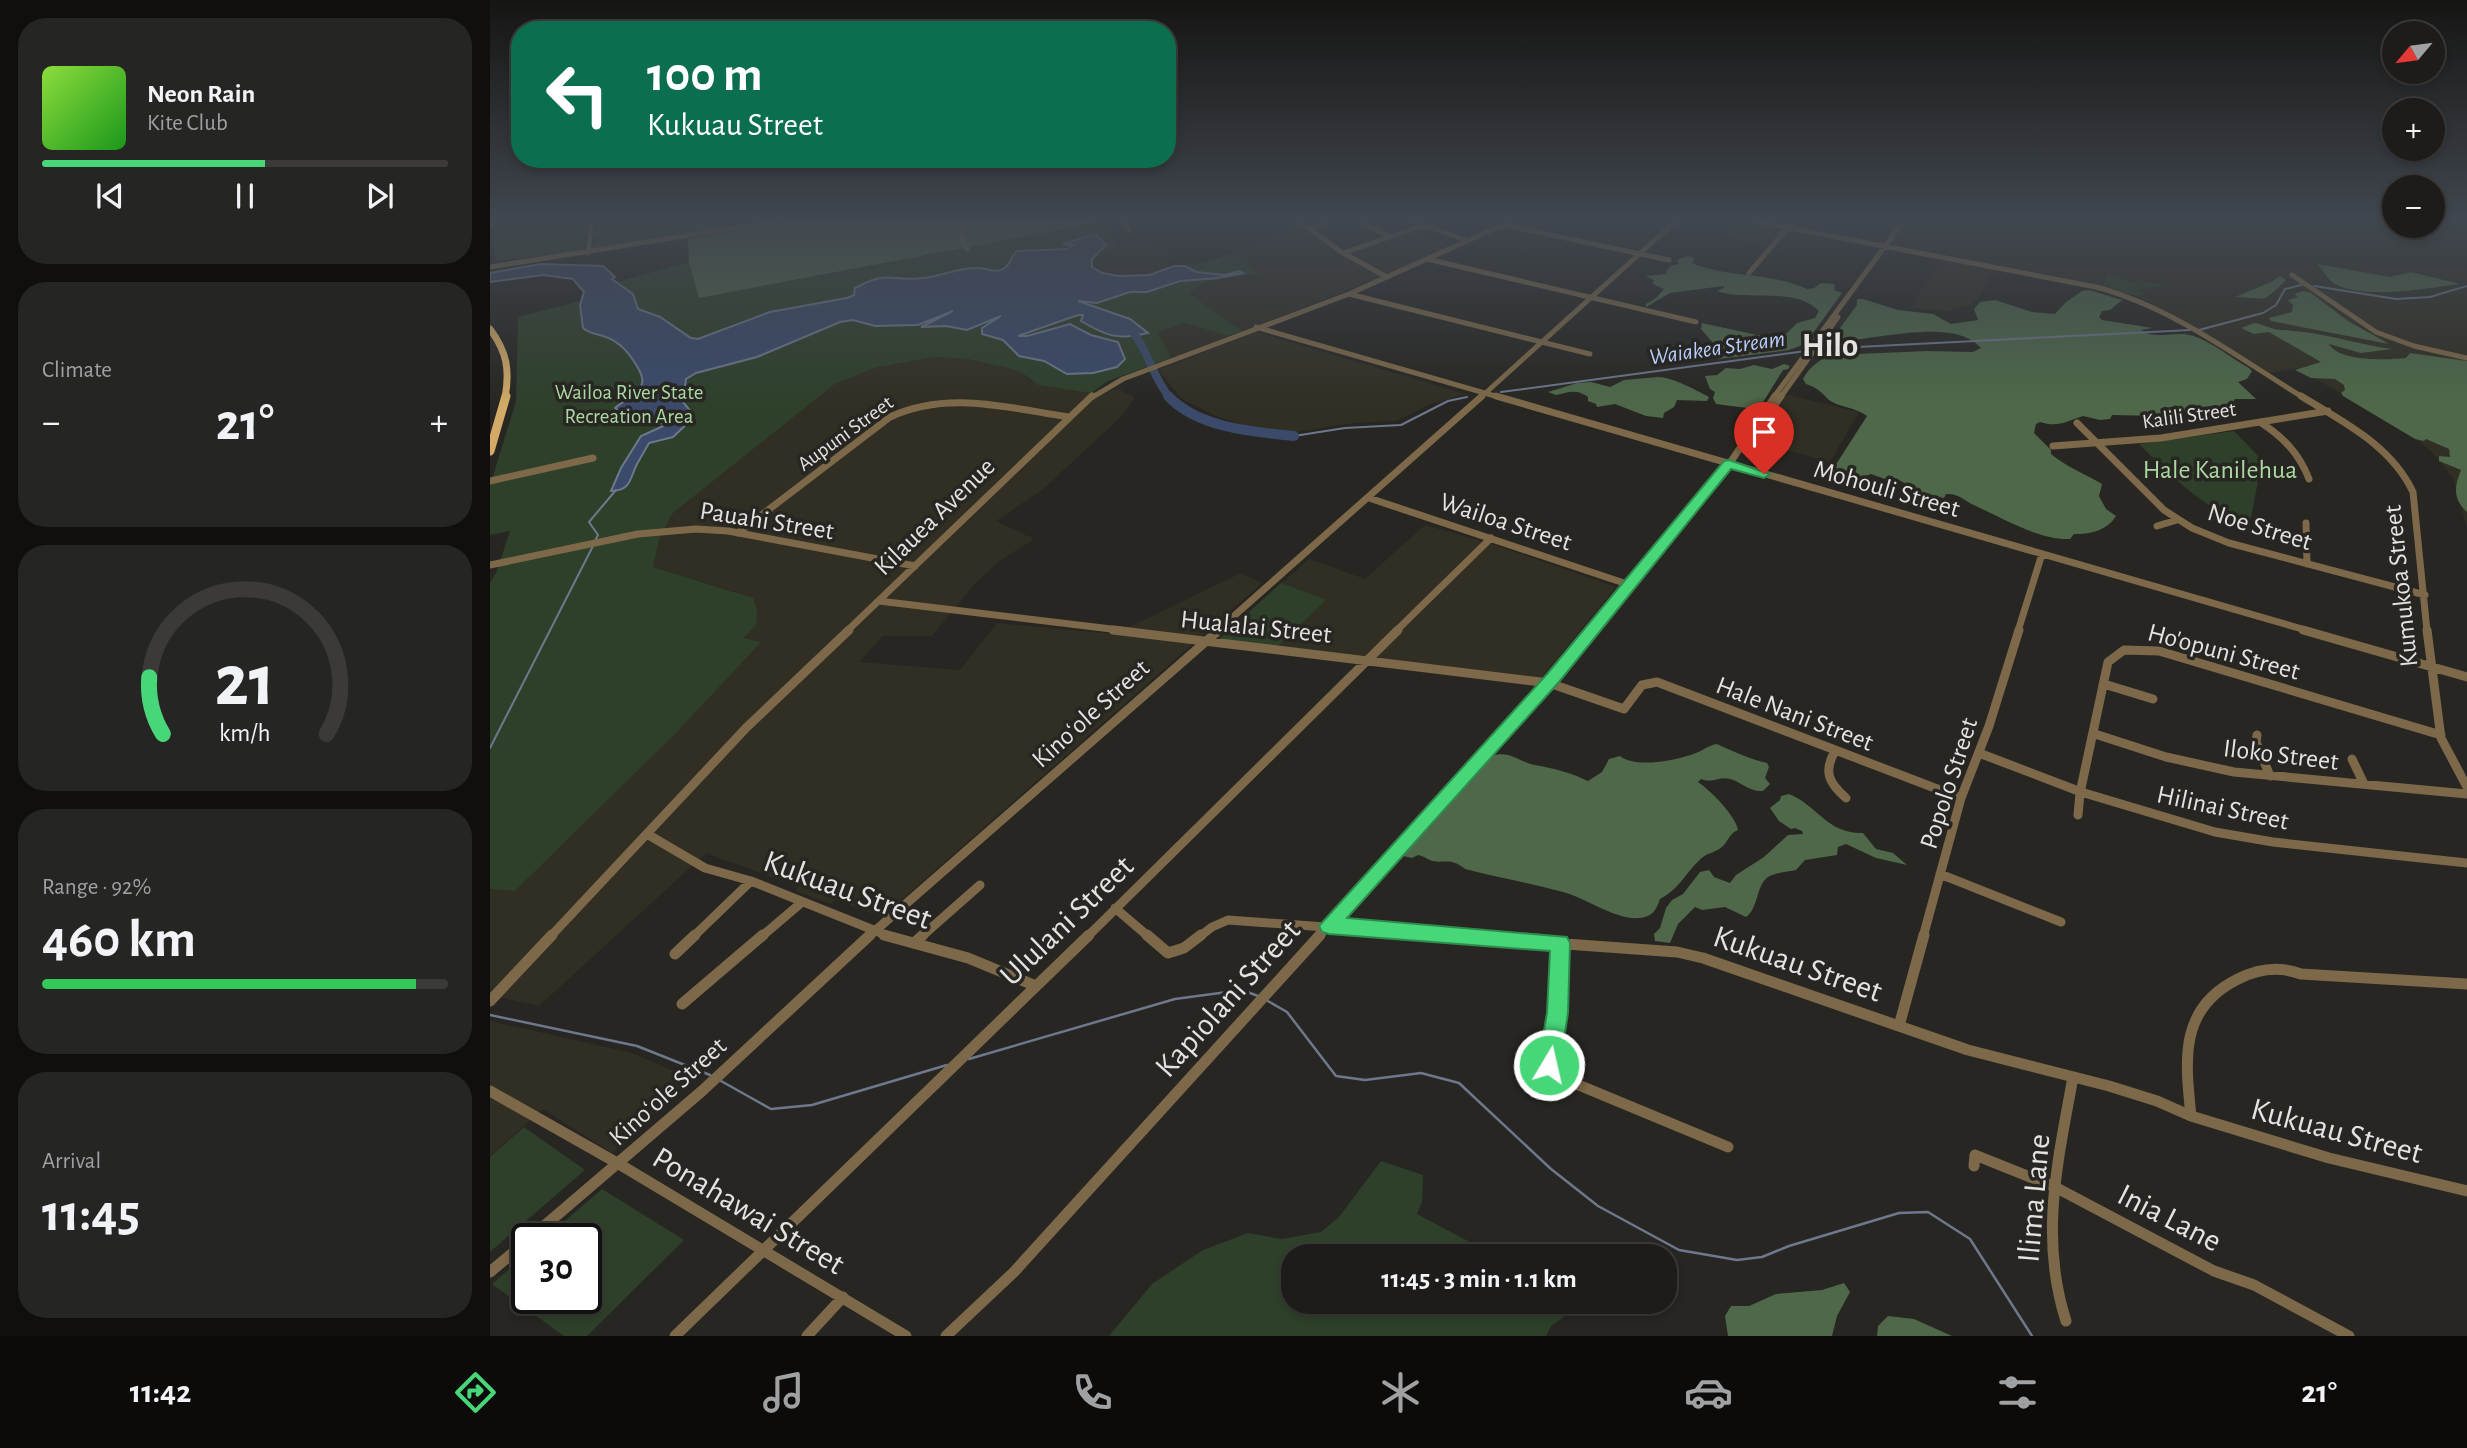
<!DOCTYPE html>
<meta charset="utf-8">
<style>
body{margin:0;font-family:"Alegreya Sans",sans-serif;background:#252523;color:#f1f3f6;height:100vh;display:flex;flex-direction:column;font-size:26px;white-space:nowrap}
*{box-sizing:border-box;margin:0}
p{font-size:23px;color:#a0a1a2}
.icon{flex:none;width:38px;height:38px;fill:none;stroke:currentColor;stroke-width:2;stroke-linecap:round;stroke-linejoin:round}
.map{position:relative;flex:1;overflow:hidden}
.side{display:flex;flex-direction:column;gap:18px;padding:18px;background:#100f0e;width:490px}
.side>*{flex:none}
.guide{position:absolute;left:21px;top:21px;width:665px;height:147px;border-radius:28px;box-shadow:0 4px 10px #0003,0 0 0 2px #3b3a39;background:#0b6e4f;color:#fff;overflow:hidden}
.needle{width:46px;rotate:241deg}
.tools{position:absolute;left:1892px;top:21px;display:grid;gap:14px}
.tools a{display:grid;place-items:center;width:63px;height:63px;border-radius:50%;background:#1d1c1a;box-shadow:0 4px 10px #0003,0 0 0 2px #3b3a39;font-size:35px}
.speed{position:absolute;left:21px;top:1223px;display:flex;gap:14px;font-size:35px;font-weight:700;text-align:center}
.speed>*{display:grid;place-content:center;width:91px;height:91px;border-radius:50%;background:#1d1c1a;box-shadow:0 4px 10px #0003,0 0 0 2px #3b3a39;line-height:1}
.speed .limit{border:4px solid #111;border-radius:10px;background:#fff;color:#111}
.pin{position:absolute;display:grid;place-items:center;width:60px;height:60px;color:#fff;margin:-72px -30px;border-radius:50% 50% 50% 0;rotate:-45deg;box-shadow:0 0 7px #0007}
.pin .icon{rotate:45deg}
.me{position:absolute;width:77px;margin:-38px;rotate:9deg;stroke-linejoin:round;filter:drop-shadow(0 0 5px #0008)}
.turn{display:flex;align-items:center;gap:24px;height:147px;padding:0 21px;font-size:32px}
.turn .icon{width:91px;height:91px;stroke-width:2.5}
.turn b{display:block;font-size:49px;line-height:60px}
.big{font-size:52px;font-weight:600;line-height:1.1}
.side .card{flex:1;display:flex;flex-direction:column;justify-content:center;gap:10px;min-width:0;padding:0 24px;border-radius:28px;background:#252523}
.side .dial{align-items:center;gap:0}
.dial svg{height:182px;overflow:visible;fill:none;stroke:#3b3a39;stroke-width:7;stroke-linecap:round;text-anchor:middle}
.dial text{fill:#f1f3f6;stroke:none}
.song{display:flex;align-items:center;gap:21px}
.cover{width:84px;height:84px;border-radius:10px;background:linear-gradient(135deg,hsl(90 70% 55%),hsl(120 70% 35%))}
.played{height:7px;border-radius:4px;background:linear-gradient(90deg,#47d779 55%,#3b3a39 55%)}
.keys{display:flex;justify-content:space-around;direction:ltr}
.heat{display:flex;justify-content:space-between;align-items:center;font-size:38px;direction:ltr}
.charge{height:10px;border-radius:5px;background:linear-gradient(90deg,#34c759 92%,#3b3a39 0)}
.trip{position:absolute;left:791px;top:1244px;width:396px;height:70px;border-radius:28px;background:#1d1c1a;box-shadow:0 4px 10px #0003,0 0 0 2px #3b3a39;font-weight:600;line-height:70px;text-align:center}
.menu{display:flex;height:112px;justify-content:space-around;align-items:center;background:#0c0b0a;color:#a0a1a2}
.menu .icon{width:49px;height:49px}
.menu .selected{color:#47d779}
.menu b{font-size:32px;color:#f1f3f6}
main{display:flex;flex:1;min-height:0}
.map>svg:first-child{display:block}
.built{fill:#312f24}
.green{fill:#2e402a}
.forest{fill:#4e6849}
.water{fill:#3b4a6a;stroke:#6e788d;stroke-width:2}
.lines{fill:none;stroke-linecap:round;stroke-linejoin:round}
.stream-far1{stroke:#6e788d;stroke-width:2}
.stream{stroke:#6e788d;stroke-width:2.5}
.river-far1{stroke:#3b4a6a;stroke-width:8}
.river{stroke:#3b4a6a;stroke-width:10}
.minor-far3{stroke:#7d6949;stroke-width:5}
.minor-far2{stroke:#7d6949;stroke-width:7}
.minor-far1{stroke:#7d6949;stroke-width:9}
.minor{stroke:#7d6949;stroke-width:11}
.major-far1{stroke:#d4ab66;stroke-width:7}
.major{stroke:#d4ab66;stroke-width:9}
.route{fill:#47d779;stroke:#2e8c4f;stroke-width:2}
.labels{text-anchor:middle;stroke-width:7;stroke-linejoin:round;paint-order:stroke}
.far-park-label{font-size:21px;fill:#abd8a2;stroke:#272622}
.far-street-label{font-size:21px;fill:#e4e3e0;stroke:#272622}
.far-water-label{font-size:23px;font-style:italic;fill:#b7cefd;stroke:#272622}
.park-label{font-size:26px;fill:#abd8a2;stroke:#272622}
.street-label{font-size:26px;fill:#e4e3e0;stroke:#272622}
.near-street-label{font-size:32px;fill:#e4e3e0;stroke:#272622}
.far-town-label{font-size:33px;font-weight:bold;fill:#e4e3e0;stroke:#272622}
</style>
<main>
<section class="side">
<div class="card">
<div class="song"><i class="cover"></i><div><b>Neon Rain</b><p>Kite Club</p></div></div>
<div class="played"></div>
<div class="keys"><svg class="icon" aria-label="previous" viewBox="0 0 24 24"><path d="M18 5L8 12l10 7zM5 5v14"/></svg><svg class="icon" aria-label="pause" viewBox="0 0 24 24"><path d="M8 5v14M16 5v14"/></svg><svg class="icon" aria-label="next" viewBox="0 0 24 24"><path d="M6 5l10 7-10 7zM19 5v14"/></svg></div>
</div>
<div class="card"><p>Climate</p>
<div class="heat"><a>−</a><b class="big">21°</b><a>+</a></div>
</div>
<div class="card dial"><svg viewBox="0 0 100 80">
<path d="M14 69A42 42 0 1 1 86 69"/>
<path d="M14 69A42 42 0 0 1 8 44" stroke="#47d779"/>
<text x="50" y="56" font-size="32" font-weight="700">21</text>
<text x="50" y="72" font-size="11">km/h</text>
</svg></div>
<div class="card"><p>Range · 92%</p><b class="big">460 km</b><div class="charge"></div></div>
<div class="card"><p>Arrival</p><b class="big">11:45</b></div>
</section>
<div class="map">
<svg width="1977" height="1336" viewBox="0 0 1977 1336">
<rect width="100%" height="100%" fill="#272622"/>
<path class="built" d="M1243 219 1284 227 1292 231 1280 246 1230 236Z
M1419 219H1904V226H1942L1943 219H1964L1977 223V528L1963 478 1943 453 1914 429 1807 368 1780 373 1675 310 1648 297 1620 288 1507 266 1488 299 1481 305 1458 311 1420 308 1453 256 1401 246Z
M808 224 892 277 752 331 700 294 703 288 713 283 768 274 741 254Z
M924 231 963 246 898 275 856 253Z
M649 244 663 245 674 251 679 259 675 269 660 275 629 276 604 270 602 259 611 251 627 245Z
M695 323 698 324 738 336 681 358 668 332Z
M767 332 975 394 938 405 907 421 864 423 806 432H774L726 416 692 399 668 370Z
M445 357 478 359 527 369 540 381 601 393 628 389 645 398 631 417 552 490 506 521 544 539 508 562 482 587 442 636H393L369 662 470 670 507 623 625 634 751 573 772 583 392 917 345 900 341 904 305 891 309 887 216 853 49 1006 0 995V889L25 891 186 733 270 642 253 639 245 592 163 567 170 536 183 513 345 384 384 368Z
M1294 394 1369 412 1340 462 1263 441Z
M935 525 1002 544 1126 587 1051 678 728 640 819 559 875 579Z
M0 1021 142 1053 202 1079 122 1153 53 1109 0 1156Z"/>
<path class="green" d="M6 219H98L94 251 6 261 3 240Z
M106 219H292L102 249Z
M613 222 627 245 611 251 602 259 604 270 620 275 650 276 682 266 709 264 741 254 769 274C751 277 708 278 700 294L752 331 738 336 695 323 668 332 681 358 618 381 601 393 549 385 527 370 478 359 445 357 384 368 345 384 183 513 170 536 163 567 263 598 267 610 266 625 253 638 271 642 186 733 25 891 0 889V583L7 571 20 531 0 535V486L26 401 28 317 134 290 127 282 199 262 209 298Z
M1908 227 1945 238 1924 248 1887 237Z
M1617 274 1645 283 1652 280 1676 286 1645 290 1654 294 1646 296 1613 286Z
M1744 431 1772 460 1761 518 1758 520C1726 522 1671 466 1649 444Z
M791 583 836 600 787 647 728 640Z
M34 1127 95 1170 0 1252V1157Z
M891 1161 933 1175 932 1202 927 1214 1006 1256H803V1302H1086L1089 1306 1061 1326 1056 1336H619L662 1284 713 1250 758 1233 792 1239 831 1232 849 1217Z
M112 1189 194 1240 97 1336H74L2 1284 37 1254V1298H96V1239H54Z"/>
<path class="forest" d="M311 219H458L460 222 474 219H627L209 298 199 262 198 239Z
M1198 256 1205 258 1202 263C1237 278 1282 272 1317 289L1324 288 1331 283 1345 284 1344 290 1352 293 1315 344 1299 350 1229 359 1222 356 1224 344 1211 329 1212 323 1281 338 1297 333 1307 323 1325 318 1329 311C1305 286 1255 302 1227 291L1235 287 1233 286 1180 293 1156 307V304L1166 298 1174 289 1163 284 1164 280 1156 276 1175 274 1180 266 1189 264 1187 260Z
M1827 264 1900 277 1921 272 1970 284C1939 288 1873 300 1845 284 1837 279 1834 271 1827 264Z
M1790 276 1796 280C1770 305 1779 298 1745 297L1781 282Z
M1599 290 1632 300 1620 310 1612 311 1609 317 1612 320 1663 328 1651 330C1663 339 1680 333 1694 334 1717 337 1739 357 1759 368L1762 371 1757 379 1748 382 1766 399H1745L1739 408 1705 409 1667 416 1622 415 1620 419 1610 420 1593 416C1577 421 1568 428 1550 422L1546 424 1544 433 1561 450V454C1575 466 1595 474 1612 484L1609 496 1616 509 1626 516C1618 530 1599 535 1584 534L1580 539C1551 541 1512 518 1486 506 1474 501 1469 493 1456 494L1454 498 1435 494 1405 478 1395 479 1381 474 1367 479 1351 476 1342 471V465L1347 463 1377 416C1365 407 1348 407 1339 400 1331 392 1328 388 1316 384L1313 379C1319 367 1331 358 1343 355L1437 351 1483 352 1491 348C1464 316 1384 341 1345 341L1342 339 1367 305V299H1373L1408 310 1443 314 1461 324 1488 320 1484 309 1490 302 1505 300 1542 312 1565 314 1575 303 1592 291Z
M1813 291 1821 293 1858 321 1899 344 1781 321 1779 318 1802 312 1803 305 1798 300 1808 297 1804 294Z
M1764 323C1773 324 1783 330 1791 330 1829 331 1865 344 1902 349L1871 353 1839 344C1849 362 1897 360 1916 358L1920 353 1977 361V512C1963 499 1964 487 1971 470L1949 461V456L1960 457 1959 449 1936 439 1934 441 1925 439 1853 396 1851 393 1855 390 1854 385 1845 379 1821 378 1805 370 1831 362 1779 332 1764 334 1751 328Z
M1294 364 1300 366 1298 369 1293 370 1272 404 1265 409 1226 404 1223 398 1225 392 1220 389 1215 376 1227 375 1236 368 1250 369 1264 365 1282 369Z
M1168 377C1182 377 1206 390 1219 397L1217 401 1187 400 1184 407 1174 413 1173 418 1156 416 1125 404 1107 407 1106 404 1098 401V397C1085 388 1077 393 1066 395L1058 392 1087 383 1101 382 1120 387 1134 380Z
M1227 744C1242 751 1262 760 1277 763L1279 767 1275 778 1280 784 1273 791C1259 792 1251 782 1240 779 1229 776 1222 784 1211 779L1208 782C1220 790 1246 816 1248 830 1239 834 1239 840 1233 846 1227 852 1220 852 1213 857 1197 870 1190 889 1170 899 1166 911 1162 917 1149 918 1125 920 1096 898 1073 892 1041 883 1010 878 979 870 973 869 970 864 965 863 958 860 950 863 943 861 938 860 934 856 928 855L922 858 913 856 911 852 942 825 974 782 1003 755C1022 751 1029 762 1045 765 1063 768 1082 773 1098 781L1112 772 1119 759 1130 756C1146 769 1188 760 1206 753 1214 750 1219 745 1227 744Z
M1299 794C1327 805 1337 834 1373 833L1386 849 1403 853 1417 865 1386 858 1356 844 1348 847 1347 855 1315 860 1306 870C1298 872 1286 872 1278 877 1266 885 1269 908 1256 917L1235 907 1212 910 1205 907 1188 924 1180 943 1165 941 1164 934 1170 928 1176 908 1182 900 1193 894 1210 872 1219 870 1224 877 1240 883 1246 875 1274 857 1298 835 1313 834 1312 831 1305 828 1301 829 1289 821 1280 808 1290 800 1291 796Z
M1354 1283 1360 1292 1347 1316 1342 1336H1238L1235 1316 1241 1306H1259L1286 1294 1332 1290Z
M1398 1316 1424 1319 1462 1336H1387L1388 1326Z"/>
<path class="water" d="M601 235 607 236 616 245 602 259V267L612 273 629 276 660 275 684 266H695L706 272 735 275 749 271 753 273 728 278 690 281 657 292H640L607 303 588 301 640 319 658 333C628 340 618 337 591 321L593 315H588L528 336H537L580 324 601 335 628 342 635 359 627 367 603 373 577 374 554 361 529 356 513 340 492 334V328L511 316 477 330 456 326 431 327 463 311 428 325 385 326 363 320 350 322 267 357 206 373 196 379 193 402 202 413 201 420 183 437 159 443C155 450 151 457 147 464 140 478 141 491 121 491L131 468 151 436 180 423 149 424 146 415 141 411H129L125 408C132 401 142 399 147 392 155 383 153 377 148 368 140 354 130 341 113 336 105 333 100 334 93 328L90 305 94 292 83 279 53 275 0 282V273L51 264 113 266 125 277 122 279 143 294 148 309 170 317 201 338 208 339 280 312 357 298 364 295 365 288C400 269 400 282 433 278 451 276 468 268 486 268 497 267 501 273 511 270 521 267 520 255 528 251L577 249 583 245 573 244Z"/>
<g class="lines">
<path class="stream-far1" d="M1824 286 1906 299 1940 297 1977 286
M1709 330 1773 313 1786 305 1795 289 1811 285
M1328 349 1700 330
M1011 392 1316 351
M804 436 855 428 911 425 958 401 977 397
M105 541 108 535 99 522 126 490
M0 748 103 546"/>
<path class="stream" d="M776 1000 797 1012 846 1076 875 1080 931 1073 969 1083 1061 1169 1108 1206 1189 1250 1247 1260 1272 1257 1299 1246 1409 1213 1438 1212 1480 1239 1542 1336
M0 1015 147 1046 220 1075
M479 1059 685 999 752 990 768 996
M231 1081 281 1109 322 1105 457 1065"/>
<path class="river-far1" d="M637 326C658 346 661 376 680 398"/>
<path class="river" d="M678 396C708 428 763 432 804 436"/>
<path class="minor-far3" d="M462 219 477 249
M631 219 639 230
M806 219 853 253 897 277
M866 219 900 237
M918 219 978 241
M1253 219 1606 287C1682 307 1747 357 1814 398
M1014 225 1179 260
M818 228 846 219
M98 253 102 219
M853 253 934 225
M937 259 1206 322
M0 267 301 219
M1259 273 1305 219
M1802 275 1886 332 1924 346 1977 358
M859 294 1100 354
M766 327 1012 398
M601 398 633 379 859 294 1026 219
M990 398 1188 219
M1283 398 1415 219
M1290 398 1348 317"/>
<path class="minor-far2" d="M1006 396 1819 631
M1811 396C1853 422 1901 445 1923 492L1937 631
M1770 422C1793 437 1809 453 1819 479
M1587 423 1674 510 1702 528 1739 543 1935 595
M1264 428 1271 425 1291 396
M1563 446 1671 438 1838 411
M0 481 103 458
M879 498 1140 585
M1816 523 1817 564
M1667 526 1687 520
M248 533 400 417C458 390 518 408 579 417
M0 565 148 534 206 529 238 531 425 566
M389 601 638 631
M357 631 602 396
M727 631 992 396
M906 631 1001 538
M1101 631 1242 460 1285 396
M1528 631 1552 554"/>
<path class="minor-far1" d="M623 630 1059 683 1134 709 1152 685 1167 682 1471 798
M1813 630 1977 677
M1937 630 1951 738 1977 787
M1614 684 1663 699
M1605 734 1676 757 1744 772 1977 794
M1767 735 1766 742 1780 776
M1345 751C1333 772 1339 783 1356 798
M1489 753 1591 792 1725 832 1783 842 1977 863
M1862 759 1874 784
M1588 815 1590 793 1618 662 1634 650 1669 651 1951 735
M157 834 215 868 261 881 401 937
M1450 874 1571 922
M625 908 659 937
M60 937 256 728 359 630
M203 937 261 881
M271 937 311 903
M378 937 729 630
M431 937 490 885
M597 937 908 630
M709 937 722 927 738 920 975 937
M828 937 1063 678 1103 630
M1433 937 1471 798 1499 726 1529 630"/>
<path class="minor" d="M394 935 478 958 546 986
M657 935 678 953 694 948 711 935
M950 935 1187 952 1213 958 1478 1050 1619 1086 1667 1101 1701 1116 1839 1158 1977 1191
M424 943 433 935
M1070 943 1068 1013 1059 1056V1065L1067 1076 1238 1147
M185 954 205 935
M0 1001 62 935
M192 1004 273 935
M1409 1026 1434 935
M0 1091 129 1164 416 1336
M1701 1116C1695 1059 1689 1008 1748 979 1768 969 1790 966 1811 974L1977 984
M1484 1166 1485 1155 1565 1187 1724 1271 1764 1285 1859 1336
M39 1239 212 1091 380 935
M0 1272 37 1241
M1576 1321C1549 1237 1568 1161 1583 1077
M185 1336 599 935
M317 1336 353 1297
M456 1336 524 1272 830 935"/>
<path class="major-far1" d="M0 223 1 219
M0 329C17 352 20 370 15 398"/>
<path class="major" d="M0 451 16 396"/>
</g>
<linearGradient id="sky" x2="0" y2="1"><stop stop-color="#151513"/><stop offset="0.54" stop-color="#41474f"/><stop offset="1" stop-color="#41474f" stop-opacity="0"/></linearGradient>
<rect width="1977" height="406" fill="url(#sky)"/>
<path class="route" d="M1239 460 1280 474 1274 478 1241 469 1069 682 857 918 1077 937 1080 943 1078 1013 1070 1065 1066 1072 1059 1075 1051 1072 1048 1065 1057 1013 1060 951 839 934 832 932 829 926 1057 674 1234 461Z"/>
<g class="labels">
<g class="far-park-label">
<text x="139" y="399">Wailoa River State<tspan x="139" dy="24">Recreation Area</tspan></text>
</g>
<g class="far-street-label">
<text transform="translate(1699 415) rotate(-8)" y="7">Kalili Street</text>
<text transform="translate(355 433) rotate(-36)" y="7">Aupuni Street</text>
</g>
<g class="far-water-label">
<text transform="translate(1227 347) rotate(-8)" y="8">Waiakea Stream</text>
</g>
<g class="park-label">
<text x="1730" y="478">Hale Kanilehua</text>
</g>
<g class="street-label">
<text transform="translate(1397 488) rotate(16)" y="9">Mohouli Street</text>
<text transform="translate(444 516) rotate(-44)" y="9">Kilauea Avenue</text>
<text transform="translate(277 520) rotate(9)" y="9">Pauahi Street</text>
<text transform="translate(1016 521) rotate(18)" y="9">Wailoa Street</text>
<text transform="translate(1770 526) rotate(17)" y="9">Noe Street</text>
<text transform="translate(1910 586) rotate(-96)" y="9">Kumukoa Street</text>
<text transform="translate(766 626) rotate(6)" y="9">Hualalai Street</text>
<text transform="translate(1734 651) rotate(15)" y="9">Ho'opuni Street</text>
<text transform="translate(600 713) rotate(-42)" y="9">Kinoʻole Street</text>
<text transform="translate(1305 713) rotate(21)" y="9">Hale Nani Street</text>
<text transform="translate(1791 754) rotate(7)" y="9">Iloko Street</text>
<text transform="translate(1458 783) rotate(-72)" y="9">Popolo Street</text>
<text transform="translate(1733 807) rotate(12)" y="9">Hilinai Street</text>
<text transform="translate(177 1091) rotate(-42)" y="9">Kinoʻole Street</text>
</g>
<g class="near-street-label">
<text transform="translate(358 889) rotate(20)" y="11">Kukuau Street</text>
<text transform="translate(576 920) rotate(-44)" y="11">Ululani Street</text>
<text transform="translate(1308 963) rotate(19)" y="11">Kukuau Street</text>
<text transform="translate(737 998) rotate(-48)" y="11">Kapiolani Street</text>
<text transform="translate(1847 1130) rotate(15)" y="11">Kukuau Street</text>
<text transform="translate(1543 1198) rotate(-85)" y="11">Ilima Lane</text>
<text transform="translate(259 1210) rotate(31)" y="11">Ponahawai Street</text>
<text transform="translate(1680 1217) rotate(27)" y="11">Inia Lane</text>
</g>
<g class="far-town-label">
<text x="1340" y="356">Hilo</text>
</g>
</g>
</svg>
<div class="tools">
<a><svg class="needle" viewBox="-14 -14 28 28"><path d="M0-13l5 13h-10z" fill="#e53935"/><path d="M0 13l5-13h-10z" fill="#a0a1a2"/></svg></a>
<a>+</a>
<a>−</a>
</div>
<div class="speed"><div class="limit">30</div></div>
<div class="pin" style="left:1274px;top:474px;background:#d93025"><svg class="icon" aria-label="arrive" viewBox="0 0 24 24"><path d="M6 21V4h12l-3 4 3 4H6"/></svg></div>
<svg class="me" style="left:1059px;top:1065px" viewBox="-20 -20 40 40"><circle r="17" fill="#47d779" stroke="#fff" stroke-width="3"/><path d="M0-11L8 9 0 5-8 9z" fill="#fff"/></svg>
<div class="trip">11:45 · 3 min · 1.1 km</div>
<div class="guide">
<div class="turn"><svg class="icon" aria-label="left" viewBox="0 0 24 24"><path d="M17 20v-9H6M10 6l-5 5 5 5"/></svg><div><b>100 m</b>Kukuau Street</div></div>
</div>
</div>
</main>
<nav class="menu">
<b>11:42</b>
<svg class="icon selected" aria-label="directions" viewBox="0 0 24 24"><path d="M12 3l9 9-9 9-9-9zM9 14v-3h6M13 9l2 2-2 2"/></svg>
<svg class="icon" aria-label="music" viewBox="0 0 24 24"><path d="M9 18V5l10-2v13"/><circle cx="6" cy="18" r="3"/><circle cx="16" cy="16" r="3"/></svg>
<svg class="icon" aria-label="phone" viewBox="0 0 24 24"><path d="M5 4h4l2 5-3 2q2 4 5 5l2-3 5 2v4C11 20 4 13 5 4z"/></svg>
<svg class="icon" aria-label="climate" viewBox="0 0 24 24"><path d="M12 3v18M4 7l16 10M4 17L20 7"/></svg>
<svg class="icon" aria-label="car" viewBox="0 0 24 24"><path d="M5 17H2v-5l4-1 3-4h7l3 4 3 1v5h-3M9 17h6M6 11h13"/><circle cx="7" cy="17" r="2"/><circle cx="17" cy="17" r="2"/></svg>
<svg class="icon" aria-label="filters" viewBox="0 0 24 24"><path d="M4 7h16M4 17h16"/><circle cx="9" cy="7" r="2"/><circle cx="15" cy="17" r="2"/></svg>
<b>21°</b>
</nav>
